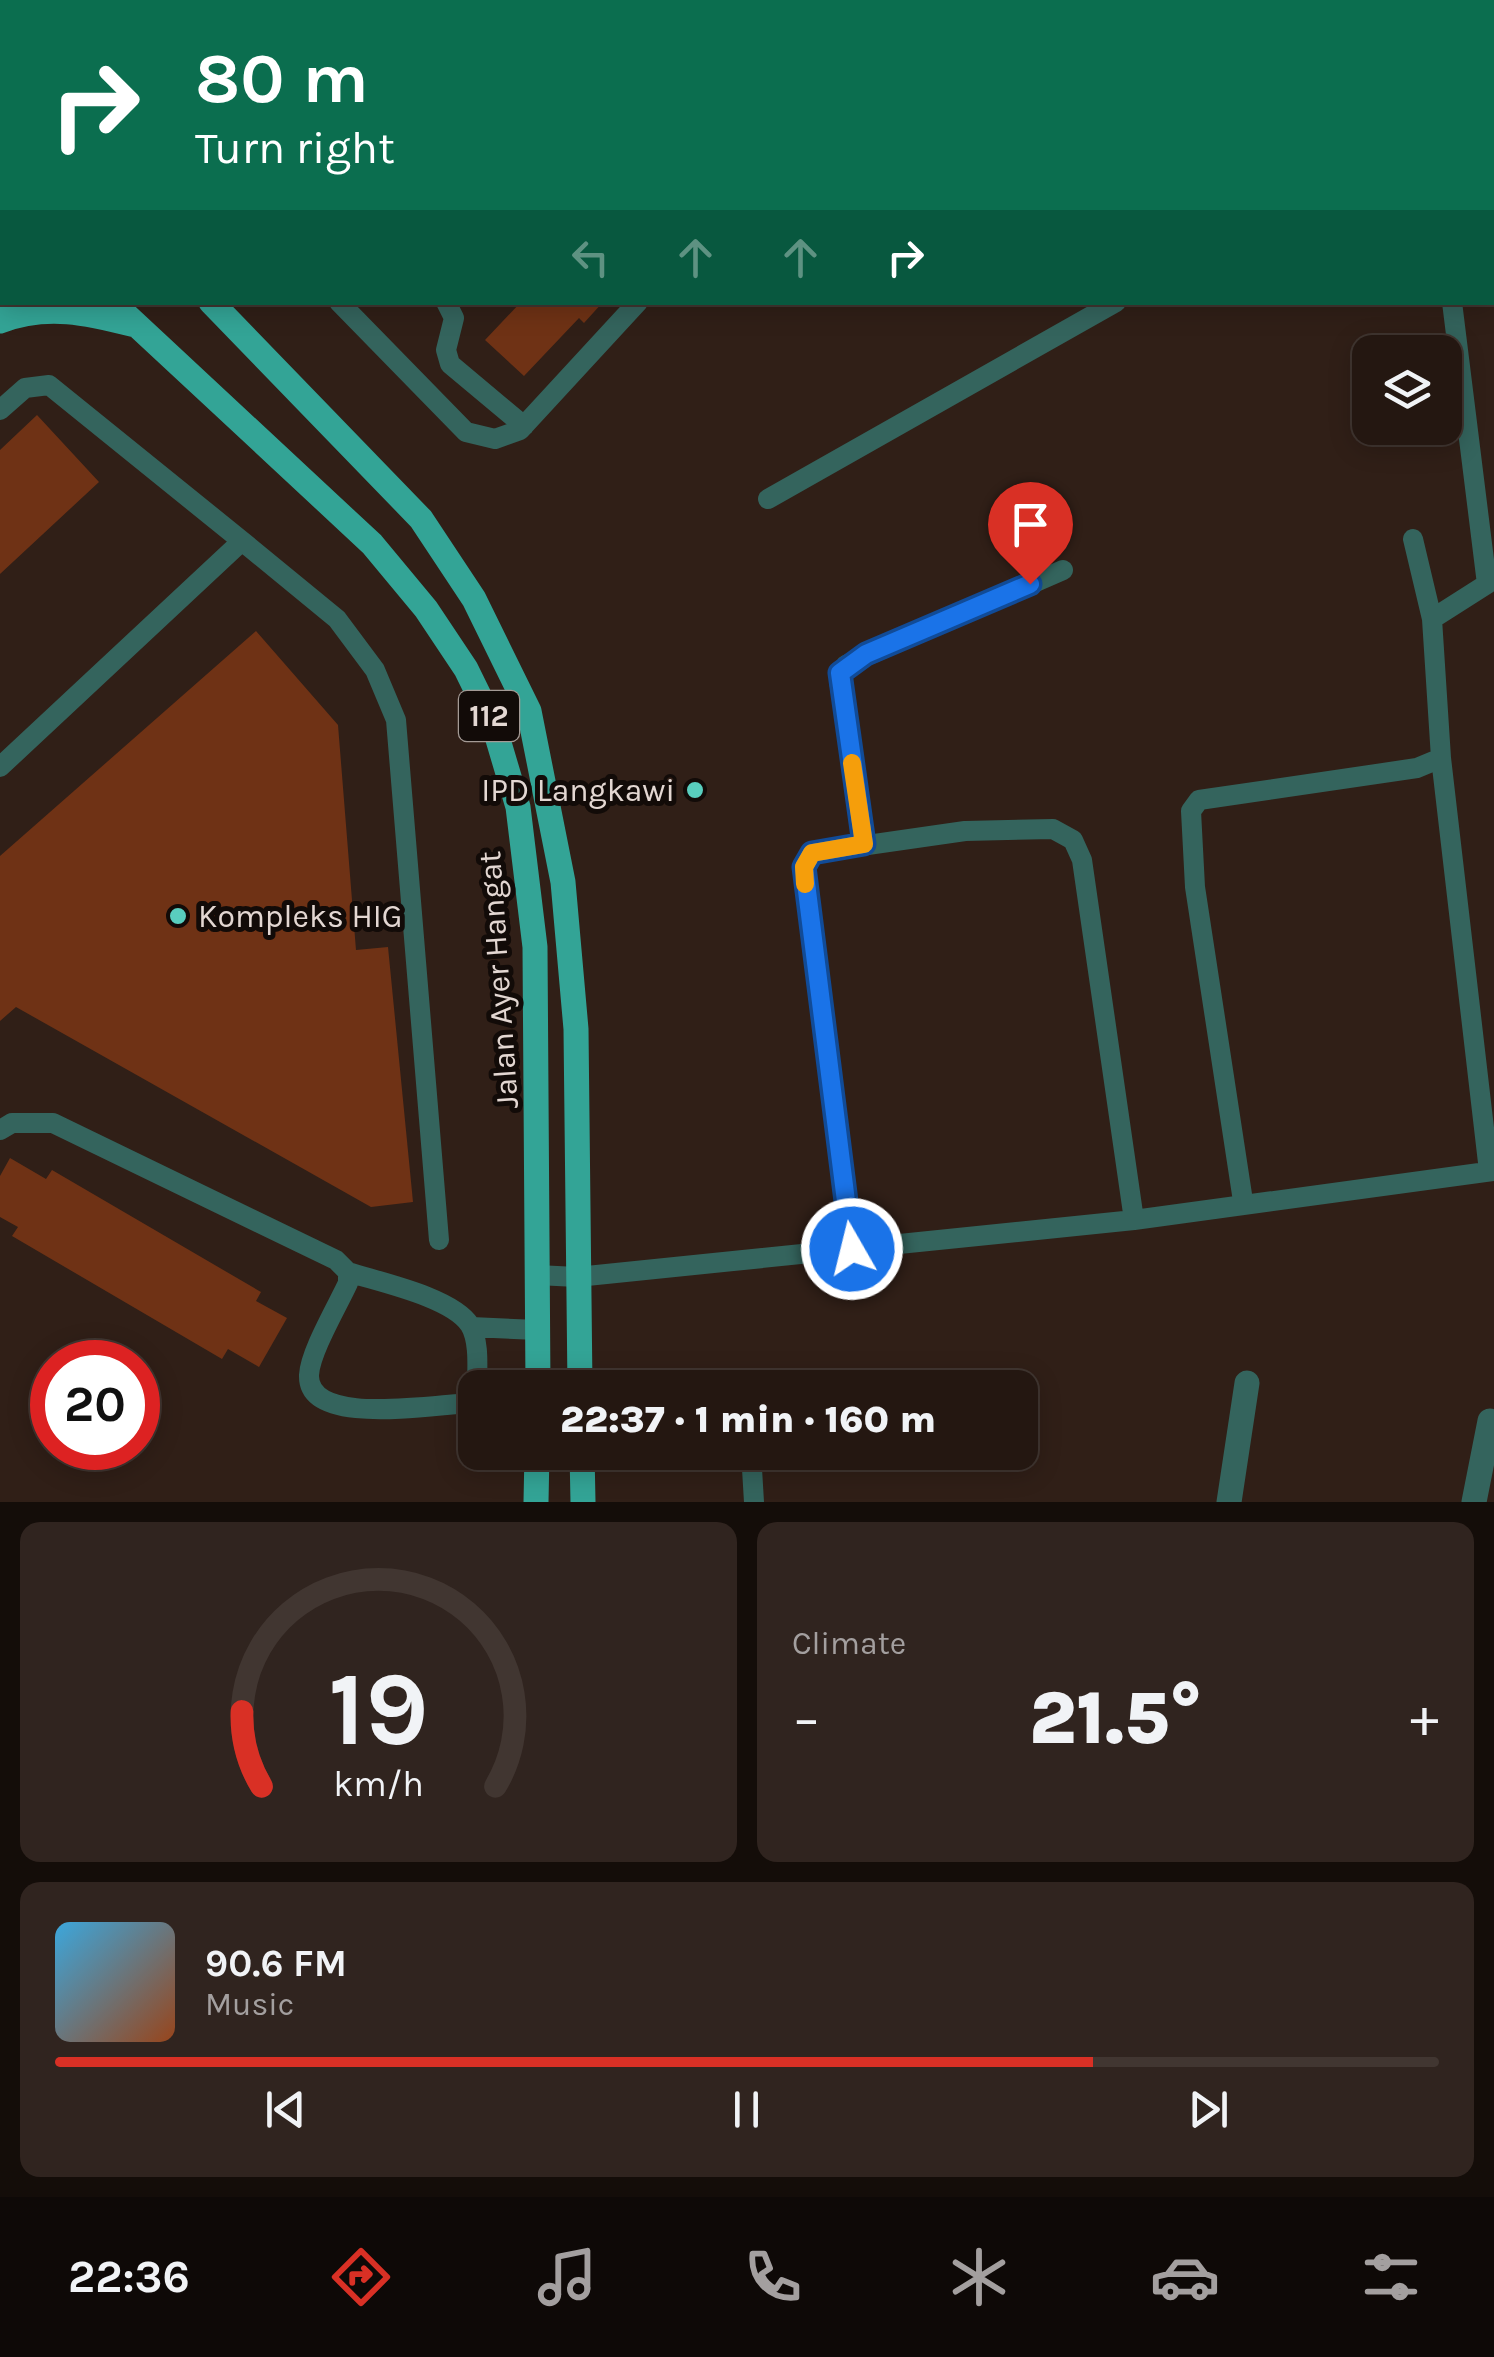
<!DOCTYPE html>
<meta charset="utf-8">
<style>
body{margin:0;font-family:Karla,sans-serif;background:#30241f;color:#f1f3f6;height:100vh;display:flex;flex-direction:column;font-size:38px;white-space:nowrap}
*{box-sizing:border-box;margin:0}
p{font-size:32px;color:#a39f9f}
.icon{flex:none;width:55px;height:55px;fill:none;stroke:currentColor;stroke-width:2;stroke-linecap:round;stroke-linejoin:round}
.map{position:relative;height:1502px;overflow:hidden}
.drawer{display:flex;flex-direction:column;gap:20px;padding:20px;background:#140d09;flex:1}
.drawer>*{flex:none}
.banner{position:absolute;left:0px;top:0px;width:1495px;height:305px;box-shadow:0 5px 25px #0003,0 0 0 2px #413631;background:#0b6e4f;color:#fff;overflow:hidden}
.buttons{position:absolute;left:1352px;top:335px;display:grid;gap:20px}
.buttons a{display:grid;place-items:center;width:110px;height:110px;border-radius:20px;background:#241711;box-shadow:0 5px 25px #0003,0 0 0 2px #413631;font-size:50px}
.speed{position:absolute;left:30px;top:1340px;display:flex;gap:20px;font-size:50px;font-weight:700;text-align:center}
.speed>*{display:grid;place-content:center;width:130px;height:130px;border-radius:50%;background:#241711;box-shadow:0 5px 25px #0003,0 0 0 2px #413631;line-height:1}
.speed .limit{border:15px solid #d22;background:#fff;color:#111}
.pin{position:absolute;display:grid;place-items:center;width:85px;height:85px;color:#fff;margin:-102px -42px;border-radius:50% 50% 50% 0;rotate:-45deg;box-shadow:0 0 10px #0007}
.pin .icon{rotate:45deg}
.me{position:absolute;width:110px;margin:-55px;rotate:352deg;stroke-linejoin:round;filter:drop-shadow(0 0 8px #0008)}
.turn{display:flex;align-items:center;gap:35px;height:210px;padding:0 30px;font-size:45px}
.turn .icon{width:130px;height:130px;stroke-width:2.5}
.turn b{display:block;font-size:70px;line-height:85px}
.lanes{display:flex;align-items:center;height:95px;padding:0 30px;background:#0003;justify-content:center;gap:50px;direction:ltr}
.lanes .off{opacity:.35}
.big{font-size:75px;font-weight:800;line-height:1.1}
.drawer .widget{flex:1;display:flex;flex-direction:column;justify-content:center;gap:15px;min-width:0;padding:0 35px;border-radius:20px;background:#30241f}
.drawer .dial{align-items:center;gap:0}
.dial svg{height:260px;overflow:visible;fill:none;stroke:#413631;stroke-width:7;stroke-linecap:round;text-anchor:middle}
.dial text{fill:#f1f3f6;stroke:none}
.song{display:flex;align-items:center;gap:30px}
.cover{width:120px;height:120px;border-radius:15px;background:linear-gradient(135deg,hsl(200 70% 55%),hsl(20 70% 35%))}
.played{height:10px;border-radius:5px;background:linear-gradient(90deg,#d93025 75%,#413631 75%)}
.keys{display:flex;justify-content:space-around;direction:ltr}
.heat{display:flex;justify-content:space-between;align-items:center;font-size:55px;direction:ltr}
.drawer .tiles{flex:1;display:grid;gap:20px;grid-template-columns:1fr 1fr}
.widget:last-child{grid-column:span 2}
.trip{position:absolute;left:458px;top:1370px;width:580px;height:100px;border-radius:20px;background:#241711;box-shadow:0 5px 25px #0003,0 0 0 2px #413631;font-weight:800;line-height:100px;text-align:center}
.dock{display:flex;height:160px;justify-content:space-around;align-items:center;background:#0e0907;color:#a39f9f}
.dock .icon{width:70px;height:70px}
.dock .selected{color:#d93025}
.dock b{font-size:45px;color:#f1f3f6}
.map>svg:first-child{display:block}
.building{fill:#6f3215}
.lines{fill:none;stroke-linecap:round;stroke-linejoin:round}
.lane{stroke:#34645d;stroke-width:20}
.street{stroke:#34645d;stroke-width:25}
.primary{stroke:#33a496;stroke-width:25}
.route-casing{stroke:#114b97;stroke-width:25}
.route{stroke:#1a73e8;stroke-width:18}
.slow{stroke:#f59e0b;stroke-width:18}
.poi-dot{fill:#59cebe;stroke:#120b08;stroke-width:4}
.labels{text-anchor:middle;stroke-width:10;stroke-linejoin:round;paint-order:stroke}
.shield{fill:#120b08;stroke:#a49a95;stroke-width:2.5}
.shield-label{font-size:30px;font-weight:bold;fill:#e3d7d2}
.poi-label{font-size:32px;fill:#e3d7d2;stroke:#120b08;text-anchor:end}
.street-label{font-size:32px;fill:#e3d7d2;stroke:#120b08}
</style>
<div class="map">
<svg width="1494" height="1502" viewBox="0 0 1494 1502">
<rect width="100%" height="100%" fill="#301f17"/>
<path class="building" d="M521 302H603L584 323 579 318 524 376 485 340Z
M37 415 99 482 0 574V450Z
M256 631 338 725 356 950 388 947 413 1202 371 1207 16 1007 0 1021V856Z
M10 1158 46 1179 52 1170 261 1292 256 1301 287 1318 259 1367 228 1349 222 1359 12 1236 18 1227 0 1217V1176Z"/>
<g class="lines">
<path class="lane" d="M586 0 589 2
M408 2 410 0
M804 2 806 0
M1492 110H1494
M339 302 466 432 495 439 520 430 638 302
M446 302 454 318 446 350 450 364 524 426
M0 410 25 388 49 385 242 541 0 767
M768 499 1116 302
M1413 539 1432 619 1441 758
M242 541 337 619 375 670 396 720 439 1240
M1432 619 1487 584 1452 302
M865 843 839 681 846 665 1063 570
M0 1130 12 1123H53L336 1260 348 1272V1283C338 1305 310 1352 309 1375 307 1429 439 1403 475 1403
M1243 1201 1195 887 1191 811 1199 800 1417 768 1441 758 1489 1171
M852 1249 804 867 812 853 965 831 1053 829 1073 840 1082 860 1134 1220
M348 1272C379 1282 452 1297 470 1325 480 1342 477 1369 477 1388
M537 1275 577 1277 1134 1220 1494 1171
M471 1327 537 1330
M751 1452 754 1502"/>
<path class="street" d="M1229 1502 1247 1383
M1474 1502 1490 1421"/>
<path class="primary" d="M0 93 2 96
M1 201 2 204
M0 298 2 292
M112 302 372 544 426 609 466 669 494 726 518 807 535 947 538 1388
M211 302 421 519 474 599 529 711 563 882 576 1029 580 1388
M0 321C47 303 88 313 135 325
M582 1452 583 1502
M536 1502 537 1452"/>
</g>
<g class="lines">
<g class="route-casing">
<path id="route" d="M852 1249 804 867 812 853 864 844 840 673 866 654 1030 584"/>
</g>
<use href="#route" class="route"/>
<path class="slow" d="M805 884 804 867 812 853 864 844 852 763"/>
</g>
<g class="poi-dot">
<circle cx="695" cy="790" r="10"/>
<circle cx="178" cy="916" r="10"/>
</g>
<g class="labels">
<rect class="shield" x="459" y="691" width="60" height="50" rx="8"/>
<g class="shield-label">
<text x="489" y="726">112</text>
</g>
<g class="poi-label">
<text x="675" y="801">IPD Langkawi</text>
<text x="198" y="927" text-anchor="start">Kompleks HIG</text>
</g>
<g class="street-label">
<text transform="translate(498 980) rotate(-94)" y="11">Jalan Ayer Hangat</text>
</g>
</g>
</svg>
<div class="buttons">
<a><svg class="icon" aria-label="layers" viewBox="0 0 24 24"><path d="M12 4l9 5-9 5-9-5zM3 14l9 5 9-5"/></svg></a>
</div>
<div class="speed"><div class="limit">20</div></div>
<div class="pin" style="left:1030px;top:584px;background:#d93025"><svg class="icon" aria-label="arrive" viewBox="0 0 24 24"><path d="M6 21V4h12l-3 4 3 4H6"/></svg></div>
<svg class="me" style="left:852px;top:1249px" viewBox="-20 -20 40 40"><circle r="17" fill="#1a73e8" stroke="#fff" stroke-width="3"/><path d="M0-11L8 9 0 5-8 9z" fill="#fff"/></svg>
<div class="trip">22:37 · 1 min · 160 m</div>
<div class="banner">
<div class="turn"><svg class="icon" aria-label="right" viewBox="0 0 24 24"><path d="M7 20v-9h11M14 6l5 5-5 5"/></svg><div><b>80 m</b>Turn right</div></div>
<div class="lanes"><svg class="icon off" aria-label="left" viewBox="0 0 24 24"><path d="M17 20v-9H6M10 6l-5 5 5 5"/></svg><svg class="icon off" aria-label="ahead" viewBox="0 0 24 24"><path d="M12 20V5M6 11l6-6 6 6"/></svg><svg class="icon off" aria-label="ahead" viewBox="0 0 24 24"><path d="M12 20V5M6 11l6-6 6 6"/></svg><svg class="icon" aria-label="right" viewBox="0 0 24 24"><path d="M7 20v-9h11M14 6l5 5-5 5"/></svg></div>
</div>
</div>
<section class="drawer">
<div class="tiles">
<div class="widget dial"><svg viewBox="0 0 100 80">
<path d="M14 69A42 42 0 1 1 86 69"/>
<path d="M14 69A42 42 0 0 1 8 46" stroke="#d93025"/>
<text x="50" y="56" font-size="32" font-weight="700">19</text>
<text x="50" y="72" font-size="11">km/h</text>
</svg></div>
<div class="widget"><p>Climate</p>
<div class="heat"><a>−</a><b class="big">21.5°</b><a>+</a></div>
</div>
<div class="widget">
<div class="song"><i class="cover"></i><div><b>90.6 FM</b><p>Music</p></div></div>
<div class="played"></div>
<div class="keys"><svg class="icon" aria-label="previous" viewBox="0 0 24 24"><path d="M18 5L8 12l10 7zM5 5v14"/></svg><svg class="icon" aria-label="pause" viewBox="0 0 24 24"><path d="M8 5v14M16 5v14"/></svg><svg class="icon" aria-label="next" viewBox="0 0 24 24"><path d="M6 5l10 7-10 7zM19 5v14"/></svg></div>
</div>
</div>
</section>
<nav class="dock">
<b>22:36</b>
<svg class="icon selected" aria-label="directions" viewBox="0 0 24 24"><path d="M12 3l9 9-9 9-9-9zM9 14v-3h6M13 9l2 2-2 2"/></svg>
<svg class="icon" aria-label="music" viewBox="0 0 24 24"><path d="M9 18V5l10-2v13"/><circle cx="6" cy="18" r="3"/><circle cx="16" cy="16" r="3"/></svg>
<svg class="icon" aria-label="phone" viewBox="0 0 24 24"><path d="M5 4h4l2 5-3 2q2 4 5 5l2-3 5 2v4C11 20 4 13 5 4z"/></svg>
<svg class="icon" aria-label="climate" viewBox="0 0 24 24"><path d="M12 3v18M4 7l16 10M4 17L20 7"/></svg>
<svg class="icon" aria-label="car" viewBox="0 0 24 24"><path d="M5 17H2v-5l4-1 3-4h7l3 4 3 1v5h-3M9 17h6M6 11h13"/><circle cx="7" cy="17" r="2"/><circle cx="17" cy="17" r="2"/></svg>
<svg class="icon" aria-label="filters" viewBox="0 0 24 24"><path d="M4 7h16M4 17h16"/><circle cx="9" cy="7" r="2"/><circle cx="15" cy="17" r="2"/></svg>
</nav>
